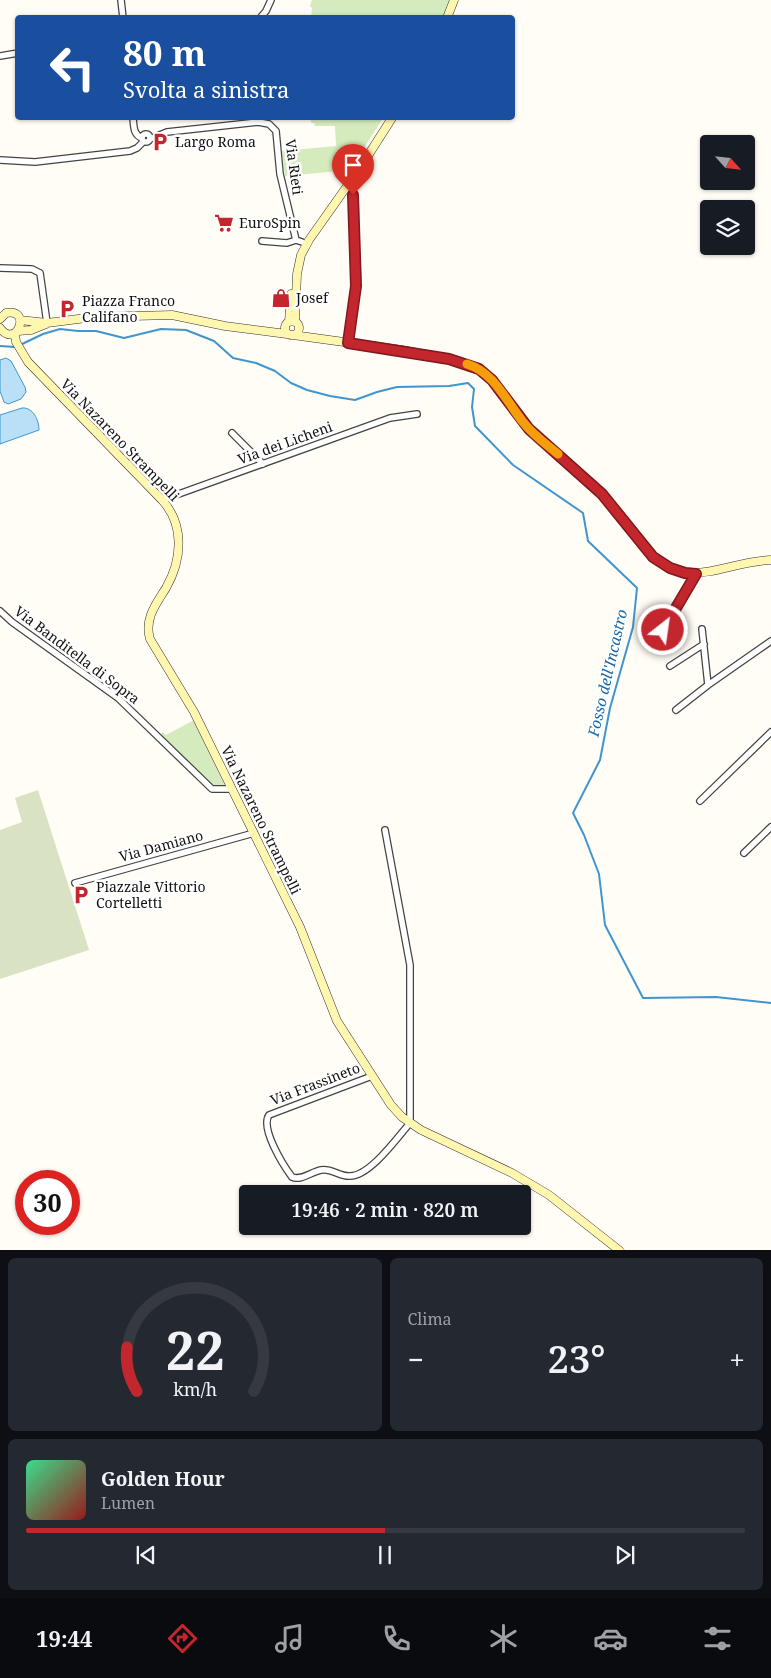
<!DOCTYPE html>
<html lang="it">
<meta charset="utf-8">
<style>
body{margin:0;font-family:"Noto Serif",serif;background:#242831;color:#f1f3f6;height:100vh;display:flex;flex-direction:column;font-size:19px;white-space:nowrap}
*{box-sizing:border-box;margin:0}
p{font-size:16px;color:#9ea1a6}
.icon{flex:none;width:28px;height:28px;fill:none;stroke:currentColor;stroke-width:2;stroke-linecap:round;stroke-linejoin:round}
.map{position:relative;height:1250px;overflow:hidden}
.details{display:flex;flex-direction:column;gap:8px;padding:8px;background:#0d0f14;flex:1}
.details>*{flex:none}
.banner{position:absolute;left:15px;top:15px;width:500px;height:105px;border-radius:5px;box-shadow:0 1px 4px #0004;background:#1a4fa0;color:#fff;overflow:hidden}
.needle{width:32px;rotate:117deg}
.controls{position:absolute;left:700px;top:135px;display:grid;gap:10px}
.controls a{display:grid;place-items:center;width:55px;height:55px;border-radius:5px;background:#171b24;box-shadow:0 1px 4px #0004;font-size:25px}
.speed{position:absolute;left:15px;top:1170px;display:flex;gap:10px;font-size:25px;font-weight:700;text-align:center}
.speed>*{display:grid;place-content:center;width:65px;height:65px;border-radius:50%;background:#171b24;box-shadow:0 1px 4px #0004;line-height:1}
.speed .limit{border:8px solid #d22;background:#fff;color:#111}
.pin{position:absolute;display:grid;place-items:center;width:42px;height:42px;color:#fff;margin:-51px -21px;border-radius:50% 50% 50% 0;rotate:-45deg;box-shadow:0 0 5px #0007}
.pin .icon{rotate:45deg}
.me{position:absolute;width:55px;margin:-28px;rotate:30deg;stroke-linejoin:round;filter:drop-shadow(0 0 4px #0008)}
.turn{display:flex;align-items:center;gap:18px;height:105px;padding:0 25px;font-size:22px}
.turn .icon{width:65px;height:65px;stroke-width:2.5}
.turn b{display:block;font-size:35px;line-height:42px}
.big{font-size:38px;font-weight:600;line-height:1.1}
.details .card{flex:1;display:flex;flex-direction:column;justify-content:center;gap:8px;min-width:0;padding:0 18px;border-radius:8px;background:#242831}
.details .dial{align-items:center;gap:0}
.dial svg{height:130px;overflow:visible;fill:none;stroke:#363941;stroke-width:7;stroke-linecap:round;text-anchor:middle}
.dial text{fill:#f1f3f6;stroke:none}
.song{display:flex;align-items:center;gap:15px}
.cover{width:60px;height:60px;border-radius:8px;background:linear-gradient(135deg,hsl(150 70% 55%),hsl(0 70% 35%))}
.played{height:5px;border-radius:2px;background:linear-gradient(90deg,#c4262e 50%,#363941 50%)}
.keys{display:flex;justify-content:space-around;direction:ltr}
.heat{display:flex;justify-content:space-between;align-items:center;font-size:28px;direction:ltr}
.details .tiles{flex:1;display:grid;gap:8px;grid-template-columns:1fr 1fr}
.card:last-child{grid-column:span 2}
.trip{position:absolute;left:239px;top:1185px;width:292px;height:50px;border-radius:5px;background:#171b24;box-shadow:0 1px 4px #0004;font-weight:600;line-height:50px;text-align:center}
.tabs{display:flex;height:80px;justify-content:space-around;align-items:center;background:#090b0e;color:#9ea1a6}
.tabs .icon{width:35px;height:35px}
.tabs .active{color:#c4262e}
.tabs b{font-size:22px;color:#f1f3f6}
.map>svg:first-child{display:block}
.green{fill:#d5ebbd}
.cemetery{fill:#d9e3c4}
.water{fill:#b9e0f7;stroke:#3f96cf}
.lines{fill:none;stroke-linecap:round;stroke-linejoin:round}
.stream{stroke:#3f96cf;stroke-width:2}
.street-casing{stroke:#444;stroke-width:8}
.secondary-casing{stroke:#333;stroke-width:9}
.street{stroke:#fff;stroke-width:5.5}
.secondary{stroke:#fff6b0;stroke-width:8}
.route-casing{stroke:#7f191e;stroke-width:12}
.route{stroke:#c4262e;stroke-width:9}
.slow{stroke:#f59e0b;stroke-width:9}
.labels{text-anchor:middle;stroke-width:5;stroke-linejoin:round;paint-order:stroke}
.poi-label{font-size:14px;fill:#111;stroke:#fff;text-anchor:start}
.street-label{font-size:14px;fill:#111;stroke:#fff}
.water-label{font-size:15px;font-style:italic;fill:#1768a6;stroke:#fff}
</style>
<div class="map">
<svg width="771" height="1251" viewBox="0 0 771 1251">
<rect width="100%" height="100%" fill="#fffdf5"/>
<path class="green" d="M312 0H451L444 18 311 17 312 8 310 6Z
M311 118H383L350 170 285 176 282 151 336 146 335 126H315L314 123H311Z
M194 720 225 786H217L210 784 160 735 163 732 166 735Z"/>
<path class="cemetery" d="M38 790 89 950 0 979V830L22 822 15 798Z"/>
<path class="water" d="M6 358 11 361 25 387 26 392 21 399 8 404 4 402 0 391V360Z
M22 408C33 407 39 420 39 430L0 444V415Z"/>
<g class="lines">
<path class="stream" d="M20 345 43 334 60 329 78 331H96L124 338 161 329 186 330 214 341 233 358 256 363 275 371 291 383 307 390 330 396 355 400 377 392 397 387 449 386 468 383 474 389 472 407 475 426 513 465 583 513 588 541 637 588 633 627 610 708 600 760 573 813 584 835 599 874 605 925 643 998 716 997 771 1003
M0 346 15 347"/>
<g class="street-casing">
<path id="street" d="M121 0 123 18
M260 18 266 11 271 0
M0 56 18 53
M133 118C134 126 133 135 142 138
M142 138a4 4 0 1 1 8 0a4 4 0 1 1-8 0Z
M150 139 167 132 258 122 269 124 276 131 280 174 296 240 302 242
M0 160 35 162 130 151 137 148 143 142
M262 241 287 243 296 240
M0 268 32 269 40 273 47 323
M348 343 354 305 356 277 354 205 350 175
M232 433 263 464
M162 500 390 418 417 414
M0 611 12 622 118 698 212 789H231
M702 629 708 685
M663 630 696 574
M670 666 704 644
M676 710 708 685 771 641
M700 801 771 732
M744 853 771 827
M75 883 254 833
M372 1076 269 1115C260 1128 283 1165 292 1177 301 1181 311 1172 321 1170 332 1168 340 1177 350 1176 370 1176 397 1138 410 1123V965L385 830"/>
</g>
<g class="secondary-casing">
<path id="secondary" d="M447 18 454 0
M0 319 6 313C33 308 16 350 0 328
M20 320 47 323 94 317 172 315 225 326 287 334
M285 328a7 7 0 1 1 14 0a7 7 0 1 1-14 0Z
M289 322 291 294
M295 322 297 274 301 255 309 240 362 165 392 118
M18 331 31 330 46 324
M15 333 16 342 28 362 162 500C185 525 182 560 166 588 156 604 144 619 150 639L194 712 300 927 337 1021 391 1105 402 1117 421 1130 512 1173 549 1195 620 1251
M293 335 402 350 449 359 479 369 492 380 529 429 602 494 649 552C687 593 725 561 771 560"/>
</g>
<use href="#street" class="street"/>
<use href="#secondary" class="secondary"/>
</g>
<g class="lines">
<g class="route-casing">
<path id="route" d="M353 195 356 286 348 343 449 359 479 369 492 380 529 429 602 494 653 557 670 568 685 573 696 574 663 630"/>
</g>
<use href="#route" class="route"/>
<path class="slow" d="M467 364C495 373 506 401 523 422 533 435 546 444 558 454"/>
</g>
<defs>
<g id="parking-bare" transform="scale(1.5)"><path d="M-3.5-5.5H1a3.5 3.5 0 0 1 0 7H-1V5.5H-3.5ZM-1-3.4V-.6H.8a1.4 1.4 0 0 0 0-2.8Z" fill="#c4262e" stroke="#fff" stroke-width="2.5" paint-order="stroke"/></g>
<g id="supermarket-bare" transform="scale(1.5)"><path d="M-6-5.5h2.5l.6 2H6L4.5 2H-2.5L-4.4-4H-6ZM-1.5 3.2a1.3 1.3 0 1 0 .1 0ZM3 3.2a1.3 1.3 0 1 0 .1 0Z" fill="#c4262e" stroke="#fff" stroke-width="2.5" paint-order="stroke"/></g>
<g id="shop-bare" transform="scale(1.5)"><path d="M-5-2.5h2.3a2.7 3.5 0 0 1 5.4 0H5L5.5 6h-11ZM-1.5-2.5h3a1.5 2.3 0 0 0-3 0Z" fill="#c4262e" stroke="#fff" stroke-width="2.5" paint-order="stroke"/></g>
</defs>
<g fill-rule="evenodd">
<use href="#parking-bare" x="160" y="142"/>
<use href="#supermarket-bare" x="224" y="223"/>
<use href="#shop-bare" x="281" y="298"/>
<use href="#parking-bare" x="67" y="309"/>
<use href="#parking-bare" x="81" y="895"/>
</g>
<g class="labels">
<g class="poi-label">
<text x="175" y="147">Largo Roma</text>
<text x="239" y="228">EuroSpin</text>
<text x="296" y="303">Josef</text>
<text x="82" y="306">Piazza Franco<tspan x="82" dy="16">Califano</tspan></text>
<text x="96" y="892">Piazzale Vittorio<tspan x="96" dy="16">Cortelletti</tspan></text>
</g>
<g class="street-label">
<text transform="translate(294 167) rotate(82)" y="5">Via Rieti</text>
<text transform="translate(120 440) rotate(46)" y="5">Via Nazareno Strampelli</text>
<text transform="translate(285 443) rotate(-20)" y="5">Via dei Licheni</text>
<text transform="translate(77 655) rotate(37)" y="5">Via Banditella di Sopra</text>
<text transform="translate(261 820) rotate(64)" y="5">Via Nazareno Strampelli</text>
<text transform="translate(161 846) rotate(-15)" y="5">Via Damiano</text>
<text transform="translate(315 1084) rotate(-21)" y="5">Via Frassineto</text>
</g>
<g class="water-label">
<text transform="translate(608 673) rotate(-77)" y="5">Fosso dell'Incastro</text>
</g>
</g>
</svg>
<div class="controls">
<a><svg class="needle" viewBox="-14 -14 28 28"><path d="M0-13l5 13h-10z" fill="#e53935"/><path d="M0 13l5-13h-10z" fill="#9ea1a6"/></svg></a>
<a><svg class="icon" aria-label="layers" viewBox="0 0 24 24"><path d="M12 4l9 5-9 5-9-5zM3 14l9 5 9-5"/></svg></a>
</div>
<div class="speed"><div class="limit">30</div></div>
<div class="pin" style="left:353px;top:195px;background:#d93025"><svg class="icon" aria-label="arrive" viewBox="0 0 24 24"><path d="M6 21V4h12l-3 4 3 4H6"/></svg></div>
<svg class="me" style="left:663px;top:630px" viewBox="-20 -20 40 40"><circle r="17" fill="#c4262e" stroke="#fff" stroke-width="3"/><path d="M0-11L8 9 0 5-8 9z" fill="#fff"/></svg>
<div class="trip">19:46 · 2 min · 820 m</div>
<div class="banner">
<div class="turn"><svg class="icon" aria-label="left" viewBox="0 0 24 24"><path d="M17 20v-9H6M10 6l-5 5 5 5"/></svg><div><b>80 m</b>Svolta a sinistra</div></div>
</div>
</div>
<section class="details">
<div class="tiles">
<div class="card dial"><svg viewBox="0 0 100 80">
<path d="M14 69A42 42 0 1 1 86 69"/>
<path d="M14 69A42 42 0 0 1 8 42" stroke="#c4262e"/>
<text x="50" y="56" font-size="32" font-weight="700">22</text>
<text x="50" y="72" font-size="11">km/h</text>
</svg></div>
<div class="card"><p>Clima</p>
<div class="heat"><a>−</a><b class="big">23°</b><a>+</a></div>
</div>
<div class="card">
<div class="song"><i class="cover"></i><div><b>Golden Hour</b><p>Lumen</p></div></div>
<div class="played"></div>
<div class="keys"><svg class="icon" aria-label="previous" viewBox="0 0 24 24"><path d="M18 5L8 12l10 7zM5 5v14"/></svg><svg class="icon" aria-label="pause" viewBox="0 0 24 24"><path d="M8 5v14M16 5v14"/></svg><svg class="icon" aria-label="next" viewBox="0 0 24 24"><path d="M6 5l10 7-10 7zM19 5v14"/></svg></div>
</div>
</div>
</section>
<nav class="tabs">
<b>19:44</b>
<svg class="icon active" aria-label="directions" viewBox="0 0 24 24"><path d="M12 3l9 9-9 9-9-9zM9 14v-3h6M13 9l2 2-2 2"/></svg>
<svg class="icon" aria-label="music" viewBox="0 0 24 24"><path d="M9 18V5l10-2v13"/><circle cx="6" cy="18" r="3"/><circle cx="16" cy="16" r="3"/></svg>
<svg class="icon" aria-label="phone" viewBox="0 0 24 24"><path d="M5 4h4l2 5-3 2q2 4 5 5l2-3 5 2v4C11 20 4 13 5 4z"/></svg>
<svg class="icon" aria-label="climate" viewBox="0 0 24 24"><path d="M12 3v18M4 7l16 10M4 17L20 7"/></svg>
<svg class="icon" aria-label="car" viewBox="0 0 24 24"><path d="M5 17H2v-5l4-1 3-4h7l3 4 3 1v5h-3M9 17h6M6 11h13"/><circle cx="7" cy="17" r="2"/><circle cx="17" cy="17" r="2"/></svg>
<svg class="icon" aria-label="filters" viewBox="0 0 24 24"><path d="M4 7h16M4 17h16"/><circle cx="9" cy="7" r="2"/><circle cx="15" cy="17" r="2"/></svg>
</nav>
